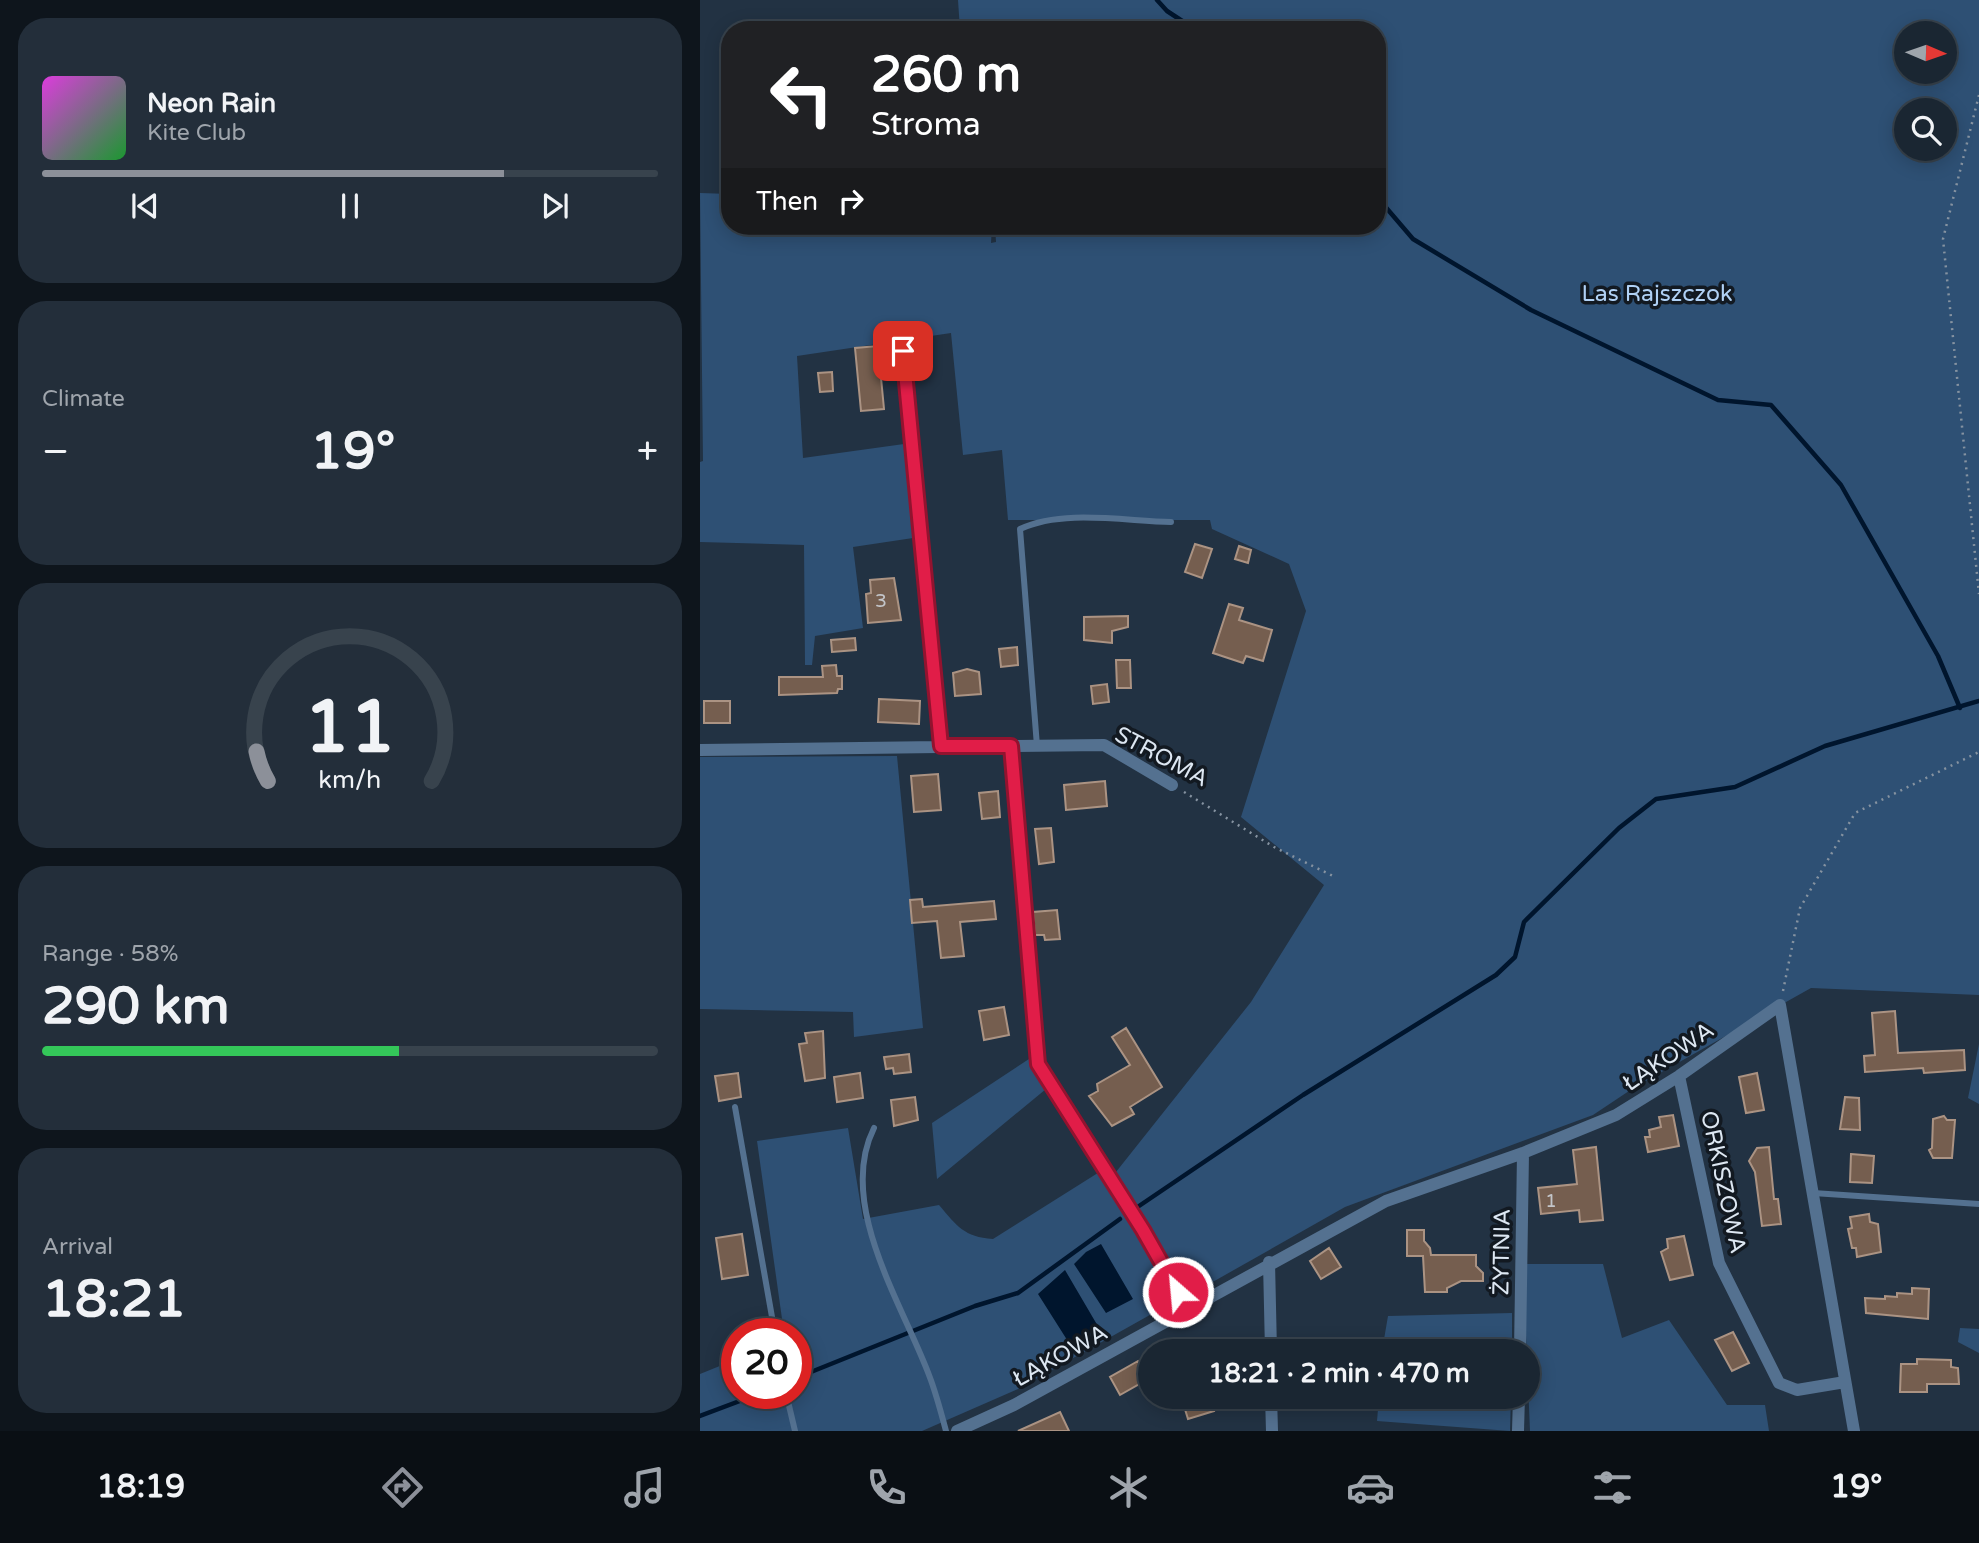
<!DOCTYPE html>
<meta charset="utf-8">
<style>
body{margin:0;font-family:"Varela Round",sans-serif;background:#232e3a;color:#f1f3f6;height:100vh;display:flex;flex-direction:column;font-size:26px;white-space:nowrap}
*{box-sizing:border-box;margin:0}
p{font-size:23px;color:#9fa5ac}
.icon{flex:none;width:38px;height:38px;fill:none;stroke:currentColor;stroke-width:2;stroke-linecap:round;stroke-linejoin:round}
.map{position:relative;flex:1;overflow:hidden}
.side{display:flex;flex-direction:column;gap:18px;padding:18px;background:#0e151c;width:700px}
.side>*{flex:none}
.guide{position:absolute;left:21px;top:21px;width:665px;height:214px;border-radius:28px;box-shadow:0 4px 18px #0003,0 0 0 2px #38434d;background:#202124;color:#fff;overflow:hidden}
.needle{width:46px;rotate:92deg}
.fabs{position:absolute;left:1194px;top:21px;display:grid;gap:14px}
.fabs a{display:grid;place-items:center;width:63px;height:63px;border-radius:50%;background:#1a2632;box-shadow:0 4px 18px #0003,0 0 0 2px #38434d;font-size:35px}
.speed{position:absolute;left:21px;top:1318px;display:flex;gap:14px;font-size:35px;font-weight:700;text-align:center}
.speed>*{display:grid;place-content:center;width:91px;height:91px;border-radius:50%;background:#1a2632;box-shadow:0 4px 18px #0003,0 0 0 2px #38434d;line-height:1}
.speed .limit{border:10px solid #d22;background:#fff;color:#111}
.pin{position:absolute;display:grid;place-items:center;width:60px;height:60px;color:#fff;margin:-30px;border-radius:14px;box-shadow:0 4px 10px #0006}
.me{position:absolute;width:77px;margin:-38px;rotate:333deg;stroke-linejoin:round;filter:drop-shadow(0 0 5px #0008)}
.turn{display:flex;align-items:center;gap:24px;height:147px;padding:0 35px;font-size:32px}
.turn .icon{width:91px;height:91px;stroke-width:2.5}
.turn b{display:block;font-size:49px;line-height:60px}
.then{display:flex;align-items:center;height:66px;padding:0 35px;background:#0003;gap:14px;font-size:26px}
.big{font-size:52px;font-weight:700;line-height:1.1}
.side .card{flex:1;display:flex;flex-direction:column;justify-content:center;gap:10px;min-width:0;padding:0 24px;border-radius:28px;background:#232e3a}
.side .dial{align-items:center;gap:0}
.dial svg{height:182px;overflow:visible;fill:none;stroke:#38434d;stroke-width:7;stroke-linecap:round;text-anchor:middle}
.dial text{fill:#f1f3f6;stroke:none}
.song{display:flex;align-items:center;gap:21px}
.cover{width:84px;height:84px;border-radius:10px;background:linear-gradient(135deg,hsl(300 70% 55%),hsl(130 70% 35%))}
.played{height:7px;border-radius:4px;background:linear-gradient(90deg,#8c9099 75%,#38434d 75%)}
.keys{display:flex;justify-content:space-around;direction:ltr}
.heat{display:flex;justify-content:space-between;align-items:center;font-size:38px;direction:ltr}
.charge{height:10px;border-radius:5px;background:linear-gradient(90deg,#34c759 58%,#38434d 0)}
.trip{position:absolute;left:438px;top:1339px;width:402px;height:70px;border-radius:35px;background:#1a2632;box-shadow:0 4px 18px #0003,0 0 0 2px #38434d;font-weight:700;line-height:70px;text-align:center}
.menu{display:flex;height:112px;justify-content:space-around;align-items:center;background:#0a0f14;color:#9fa5ac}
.menu .icon{width:49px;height:49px}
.menu .current{color:#8c9099}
.menu b{font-size:32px;color:#f1f3f6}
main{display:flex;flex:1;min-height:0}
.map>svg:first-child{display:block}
.green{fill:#2e5074;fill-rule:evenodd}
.water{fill:#00152d}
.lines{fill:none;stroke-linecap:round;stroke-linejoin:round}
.stream{stroke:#00152d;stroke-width:4.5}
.building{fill:#755e4f;stroke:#ab9383;stroke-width:2}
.path{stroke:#8693a1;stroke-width:2.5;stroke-dasharray:2 5;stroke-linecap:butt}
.service{stroke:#547190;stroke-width:6}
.minor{stroke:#547190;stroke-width:12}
.route-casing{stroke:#92132f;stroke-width:18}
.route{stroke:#e11d48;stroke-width:12}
.labels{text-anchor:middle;stroke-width:7;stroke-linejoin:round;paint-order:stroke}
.number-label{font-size:19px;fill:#c3c5c9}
.park-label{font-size:23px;fill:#b0d1f5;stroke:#121921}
.street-label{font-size:23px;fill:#dde7f2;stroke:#121921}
</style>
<main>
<section class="side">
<div class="card">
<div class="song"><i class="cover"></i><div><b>Neon Rain</b><p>Kite Club</p></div></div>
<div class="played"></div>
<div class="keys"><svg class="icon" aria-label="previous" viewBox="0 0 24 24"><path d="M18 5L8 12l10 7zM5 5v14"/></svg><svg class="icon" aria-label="pause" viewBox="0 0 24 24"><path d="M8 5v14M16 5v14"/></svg><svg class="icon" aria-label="next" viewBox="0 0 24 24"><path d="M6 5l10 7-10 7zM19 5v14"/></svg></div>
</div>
<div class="card"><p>Climate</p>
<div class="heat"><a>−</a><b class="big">19°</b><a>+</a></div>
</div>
<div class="card dial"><svg viewBox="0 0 100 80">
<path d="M14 69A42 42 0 1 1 86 69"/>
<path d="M14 69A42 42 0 0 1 9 56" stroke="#8c9099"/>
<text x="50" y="56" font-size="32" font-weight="700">11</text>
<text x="50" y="72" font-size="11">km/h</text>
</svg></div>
<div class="card"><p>Range · 58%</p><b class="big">290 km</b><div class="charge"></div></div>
<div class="card"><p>Arrival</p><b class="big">18:21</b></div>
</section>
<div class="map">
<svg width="1279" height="1431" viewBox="0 0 1279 1431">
<rect width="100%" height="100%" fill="#223243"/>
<path class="green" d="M258 0H1279V995L1111 988 935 1087 893 1115 645 1207 488 1296 416 1172 551 1002 624 885 541 817 606 611 589 564 512 529 510 520H308L302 450 263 455 251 333 97 356 103 458 204 444 213 538 153 547 163 628 115 636 112 665H105L104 545 0 542V462L3 461 0 193 30 194V226H292L291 243 296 242 295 226H677V30H260ZM1206 33H1244V72H1206ZM1206 110H1244V149H1206Z
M197 756 223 1028 154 1037 153 1012 0 1009V757Z
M1279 1044V1104L1268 1098Z
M332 1057 334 1069 346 1089 237 1179 232 1123Z
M148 1128 163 1219 239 1205C257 1226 264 1237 293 1239L401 1171 478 1292 473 1302 318 1389 222 1431H0V1374L37 1359V1393H96V1334L84 1333 57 1141Z
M823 1264H903L922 1338 969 1320 1027 1405H1065L1069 1431H830Z
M812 1313V1351H682L688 1316Z
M1260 1328 1279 1329V1353L1258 1342Z
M679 1397H811L810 1431 677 1421Z"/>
<path class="water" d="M401 1244 433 1299 406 1313 374 1264 386 1252Z
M365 1270 399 1328 369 1343 338 1294Z"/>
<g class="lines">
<path class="stream" d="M457 0 467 11 496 30
M521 30 550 24 554 30
M677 197 713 239 831 310 1018 400 1071 405 1141 485 1238 656 1260 708
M439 1206 603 1095 796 975 815 957 824 922 919 828 956 799 1035 787 1125 746 1279 701
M96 1378 275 1306 318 1293 420 1219
M0 1416 61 1393"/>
</g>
<path class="building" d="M178 346 184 409 161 411 155 348Z
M132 372 133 391 120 392 118 373Z
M495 544 512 549 502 578 485 572Z
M539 546 551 550 548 563 535 559Z
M194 578 201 620 168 623 166 594 171 593 170 580Z
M529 604 543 608 539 620 572 630 563 661 546 656 543 663 513 653Z
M428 616V627L412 631V643L384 640V617Z
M155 638 156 650 132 652 131 640Z
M317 647 318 665 301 667 299 649Z
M416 660H430L431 688H417Z
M136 665 137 676H142V689H138L137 693 79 695V677H123L122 666Z
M267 669 279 672 281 694 255 696 253 673Z
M407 684 409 702 393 704 391 686Z
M179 699 220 701 219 724 178 722Z
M4 701H30V723H4Z
M238 774 241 810 214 812 211 776Z
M405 781 407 806 366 810 364 785Z
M298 791 300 817 282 819 279 793Z
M351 828 354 862 339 864 335 829Z
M222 899 223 907 294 901 296 919 260 922 264 956 241 958 237 921 212 923 210 900Z
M357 910 360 939 345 940 344 935H335L333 912Z
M304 1007 309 1035 284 1040 279 1011Z
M1195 1011 1198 1053 1264 1050 1265 1070 1224 1073 1223 1068 1165 1072 1164 1056 1175 1055 1172 1013Z
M426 1028 462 1087 430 1107 434 1114 412 1126 389 1096 398 1091 397 1084 430 1065 412 1037Z
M123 1031 125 1078 105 1081 99 1044 107 1043 105 1033Z
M209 1054 211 1072 194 1074 193 1068 186 1069 184 1057Z
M38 1073 41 1097 19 1101 15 1076Z
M160 1073 163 1098 137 1102 134 1077Z
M1057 1073 1064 1110 1046 1113 1039 1077Z
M215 1097 218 1120 194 1126 191 1100Z
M1145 1097 1159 1098 1160 1130 1140 1129Z
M973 1115 979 1146 948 1152 945 1137H950L949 1130 961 1127 959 1117Z
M1244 1116 1247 1120H1255L1252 1158H1233L1229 1150 1232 1148 1233 1119Z
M896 1147 903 1220 880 1222 879 1210 841 1214 838 1188 877 1184 873 1150Z
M1069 1147 1074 1199H1078L1081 1224 1062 1226 1055 1172 1049 1161 1057 1148Z
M1151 1154 1174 1156 1172 1183 1150 1182Z
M1169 1214 1170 1222 1178 1224 1181 1252 1157 1257 1156 1248H1152L1148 1229 1152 1228 1150 1217Z
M707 1230H724V1241L730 1248 731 1255H776V1266L783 1273V1281H761L747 1288V1292H725L723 1256H707Z
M42 1234 48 1275 22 1279 16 1238Z
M984 1236 993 1275 970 1280 961 1252 968 1248 967 1239Z
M629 1248 641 1267 621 1279 610 1261Z
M1212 1288 1229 1289 1228 1319 1166 1313 1165 1298 1185 1299V1296L1197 1297V1293L1212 1294Z
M1033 1332 1049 1363 1032 1371 1015 1340Z
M1217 1359 1251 1360V1367L1258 1368 1259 1384H1227V1392H1200L1201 1364H1217Z
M438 1361 448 1379 420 1395 410 1377Z
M490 1396H510L514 1411 488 1419 484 1406 492 1404Z
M360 1412 369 1431H318Z"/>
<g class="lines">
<path class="path" d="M1279 95 1243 239 1279 594
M484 792 574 847 633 876
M1083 991 1100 908 1155 813 1279 752"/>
<path class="service" d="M311 746 338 1064 477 1286 482 1311
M337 746 320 529C363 509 424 521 471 522
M35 1107 75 1334
M174 1128C136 1204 203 1305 229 1375 236 1393 241 1412 246 1431
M1113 1193 1279 1204
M86 1393 95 1431"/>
<path class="minor" d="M203 351 241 746
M0 750 404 745 472 785
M979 1076 1019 1263 1079 1383 1097 1390 1145 1382
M569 1262 571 1351
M820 1351 823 1153
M571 1396 572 1431
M257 1431 314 1405 686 1201 823 1153 916 1115 979 1076 1080 1005 1154 1431
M818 1431 819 1396"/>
</g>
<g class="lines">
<g class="route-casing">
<path id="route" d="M203 351 241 746H311L338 1064 443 1230 478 1292"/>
</g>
<use href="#route" class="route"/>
</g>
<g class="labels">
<g class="number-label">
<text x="181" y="607">3</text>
<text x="851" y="1207">1</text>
</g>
<g class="park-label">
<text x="957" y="301">Las Rajszczok</text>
</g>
<g class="street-label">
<text transform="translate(462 756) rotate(28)" y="8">STROMA</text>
<text transform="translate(968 1056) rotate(-34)" y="8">ŁĄKOWA</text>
<text transform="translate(1024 1182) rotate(78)" y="8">ORKISZOWA</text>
<text transform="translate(801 1252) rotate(-89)" y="8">ŻYTNIA</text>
<text transform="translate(360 1355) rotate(-29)" y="8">ŁĄKOWA</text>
</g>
</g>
</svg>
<div class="fabs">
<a><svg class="needle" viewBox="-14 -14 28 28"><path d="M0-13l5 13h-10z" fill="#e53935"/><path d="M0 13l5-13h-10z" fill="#9fa5ac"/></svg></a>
<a><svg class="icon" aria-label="search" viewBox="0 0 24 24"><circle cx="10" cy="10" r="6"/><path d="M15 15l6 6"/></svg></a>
</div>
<div class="speed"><div class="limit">20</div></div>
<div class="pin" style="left:203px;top:351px;background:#d93025"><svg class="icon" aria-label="arrive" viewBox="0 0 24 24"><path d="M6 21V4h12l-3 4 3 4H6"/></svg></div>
<svg class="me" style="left:478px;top:1292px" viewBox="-20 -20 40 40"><circle r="17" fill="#e11d48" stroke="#fff" stroke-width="3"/><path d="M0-11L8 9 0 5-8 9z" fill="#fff"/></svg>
<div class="trip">18:21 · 2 min · 470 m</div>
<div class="guide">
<div class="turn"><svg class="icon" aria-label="left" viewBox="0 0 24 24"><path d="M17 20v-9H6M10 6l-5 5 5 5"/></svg><div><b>260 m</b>Stroma</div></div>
<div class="then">Then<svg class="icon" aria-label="right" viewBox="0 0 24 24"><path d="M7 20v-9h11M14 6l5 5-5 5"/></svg></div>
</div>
</div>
</main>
<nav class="menu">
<b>18:19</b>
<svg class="icon current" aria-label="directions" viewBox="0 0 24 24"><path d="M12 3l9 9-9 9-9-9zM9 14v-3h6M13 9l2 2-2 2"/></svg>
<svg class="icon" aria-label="music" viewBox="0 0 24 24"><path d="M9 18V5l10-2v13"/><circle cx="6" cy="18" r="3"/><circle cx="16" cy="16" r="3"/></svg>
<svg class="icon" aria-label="phone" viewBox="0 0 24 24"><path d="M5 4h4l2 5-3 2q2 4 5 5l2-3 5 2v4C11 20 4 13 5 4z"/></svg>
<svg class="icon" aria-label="climate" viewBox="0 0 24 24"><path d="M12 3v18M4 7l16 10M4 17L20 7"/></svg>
<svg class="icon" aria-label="car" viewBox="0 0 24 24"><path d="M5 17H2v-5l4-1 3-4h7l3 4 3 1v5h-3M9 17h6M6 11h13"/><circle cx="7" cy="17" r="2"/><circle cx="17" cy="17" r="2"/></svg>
<svg class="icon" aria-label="filters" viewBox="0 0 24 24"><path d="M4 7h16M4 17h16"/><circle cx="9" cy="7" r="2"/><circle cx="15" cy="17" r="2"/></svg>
<b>19°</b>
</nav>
